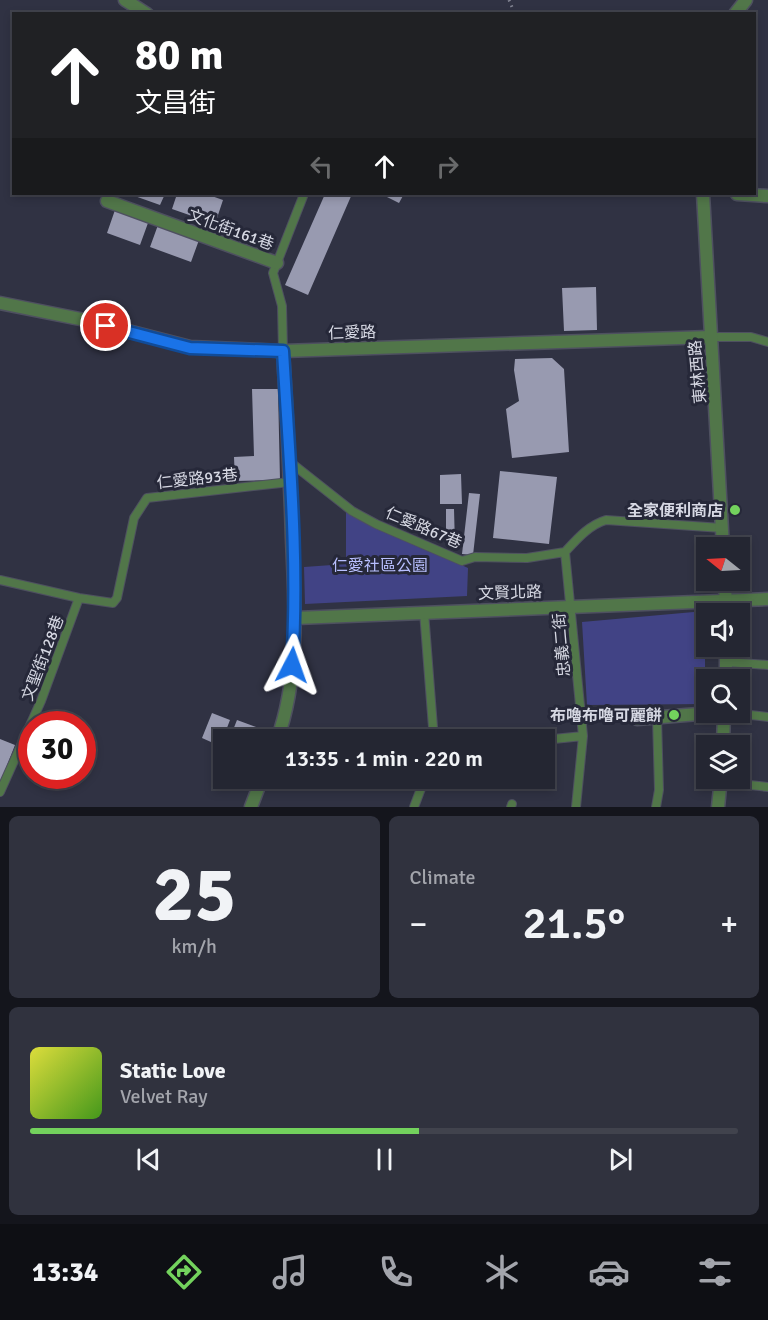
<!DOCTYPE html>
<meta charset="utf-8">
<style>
body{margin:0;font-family:Signika,"Noto Sans TC",sans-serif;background:#30323e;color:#f1f3f6;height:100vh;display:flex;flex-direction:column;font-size:22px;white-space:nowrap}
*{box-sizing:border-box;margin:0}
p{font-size:20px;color:#a3a5ac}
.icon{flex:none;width:33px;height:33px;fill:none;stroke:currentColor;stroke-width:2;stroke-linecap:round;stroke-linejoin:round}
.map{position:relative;height:807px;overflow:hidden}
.drawer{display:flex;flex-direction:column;gap:9px;padding:9px;background:#14151c;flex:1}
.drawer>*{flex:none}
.hud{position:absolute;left:12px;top:12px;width:744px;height:183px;border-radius:0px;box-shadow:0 3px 9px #0003,0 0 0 2px #41434d;background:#202124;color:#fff;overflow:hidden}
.needle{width:39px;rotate:288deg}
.buttons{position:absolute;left:696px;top:537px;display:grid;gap:12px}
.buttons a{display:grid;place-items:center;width:54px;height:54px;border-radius:0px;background:#242632;box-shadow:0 3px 9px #0003,0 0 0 2px #41434d;font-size:30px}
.speed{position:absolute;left:18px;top:711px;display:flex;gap:12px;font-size:30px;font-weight:700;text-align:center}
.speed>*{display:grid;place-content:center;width:78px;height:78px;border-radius:50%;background:#242632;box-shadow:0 3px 9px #0003,0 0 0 2px #41434d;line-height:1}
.speed .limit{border:9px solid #d22;background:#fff;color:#111}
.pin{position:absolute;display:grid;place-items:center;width:51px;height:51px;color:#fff;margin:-26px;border:3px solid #fff;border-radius:50%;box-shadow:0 2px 6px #0007}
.me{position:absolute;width:66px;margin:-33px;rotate:4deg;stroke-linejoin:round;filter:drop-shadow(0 0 4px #0008)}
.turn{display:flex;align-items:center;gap:21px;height:126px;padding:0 24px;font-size:27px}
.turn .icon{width:78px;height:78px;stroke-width:2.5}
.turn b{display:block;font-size:42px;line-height:51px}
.lanes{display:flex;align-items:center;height:57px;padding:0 24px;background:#0003;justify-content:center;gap:30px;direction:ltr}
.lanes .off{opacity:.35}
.big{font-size:45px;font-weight:600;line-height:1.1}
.drawer .card{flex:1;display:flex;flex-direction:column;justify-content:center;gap:9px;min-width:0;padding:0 21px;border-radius:9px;background:#30323e}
.drawer .dial{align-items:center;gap:0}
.dial b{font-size:78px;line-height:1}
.song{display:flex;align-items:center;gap:18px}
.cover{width:72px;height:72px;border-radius:9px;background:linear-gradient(135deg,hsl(60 70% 55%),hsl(100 70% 35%))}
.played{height:6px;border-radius:3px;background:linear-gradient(90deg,#73d25d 55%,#41434d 55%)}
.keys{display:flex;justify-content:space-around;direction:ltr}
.heat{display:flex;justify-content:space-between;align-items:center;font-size:33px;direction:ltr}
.drawer .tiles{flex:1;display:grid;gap:9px;grid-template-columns:1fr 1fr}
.card:last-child{grid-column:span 2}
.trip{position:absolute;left:213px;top:729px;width:342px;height:60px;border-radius:0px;background:#242632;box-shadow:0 3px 9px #0003,0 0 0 2px #41434d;font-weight:600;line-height:60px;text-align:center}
.dock{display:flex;height:96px;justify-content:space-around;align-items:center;background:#0e0f14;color:#a3a5ac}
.dock .icon{width:42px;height:42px}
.dock .active{color:#73d25d}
.dock b{font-size:27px;color:#f1f3f6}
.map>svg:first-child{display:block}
.green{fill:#414385}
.building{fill:#989ab0}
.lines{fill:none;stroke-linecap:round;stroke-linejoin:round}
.service-casing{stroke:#4e5060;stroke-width:10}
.minor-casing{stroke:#4e5060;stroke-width:15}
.tertiary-casing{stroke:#4e5060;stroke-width:15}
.path{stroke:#838593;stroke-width:3;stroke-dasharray:1.5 4.5;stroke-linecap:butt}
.service{stroke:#517649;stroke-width:8}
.minor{stroke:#517649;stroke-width:12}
.tertiary{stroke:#517649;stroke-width:12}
.route-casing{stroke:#114b97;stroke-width:15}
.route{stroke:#1a73e8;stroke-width:10}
.poi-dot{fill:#73d25d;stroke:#262839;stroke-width:2}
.labels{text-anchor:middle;stroke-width:6;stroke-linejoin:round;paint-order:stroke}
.street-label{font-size:16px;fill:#d6d8e3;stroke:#262839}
.poi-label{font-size:16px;font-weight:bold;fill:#d6d8e3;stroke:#262839;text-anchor:end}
.park-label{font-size:16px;fill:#b8bffe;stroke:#262839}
</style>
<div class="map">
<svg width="768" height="807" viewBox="0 0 768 807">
<rect width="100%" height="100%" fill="#303243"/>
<path class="green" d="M346 512 468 568 467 596 305 604 304 567 346 564Z
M705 611V704L587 705 582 622Z"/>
<path class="building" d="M129 194H165L160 205Z
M177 194H206L223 200 215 224 172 209Z
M325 194H352L308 295 285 285Z
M381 194H404L399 203Z
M115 210 148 223 140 245 107 233Z
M158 225 199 240 191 262 150 247Z
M596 287 597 330 564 331 562 288Z
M552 358 564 369 569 452 512 458 506 409 519 401 514 370 515 359Z
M252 389H278L280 480 235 481 234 457 254 456Z
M500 471 557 477 549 544 493 538Z
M461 474 462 504H440V475Z
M469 493 480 494 473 555 462 554Z
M446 509H454L455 546H446Z
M212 713 230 720 220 746 202 738Z
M237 720 267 731 264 740H229Z
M0 739 15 745 0 783Z"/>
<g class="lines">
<g class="service-casing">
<path id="service" d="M710 337H751L768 342
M283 351 282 306 273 273 304 194
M290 462 352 511 376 524 462 561 475 557 527 558 565 552
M565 552 583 736 576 807
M565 552C577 539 589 525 606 520L722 528
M0 580 79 598 113 603 117 598 134 518 147 498 290 482
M424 612 434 740
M727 662 768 665
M724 712 768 717
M544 740 583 736
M721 782 768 787
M0 792 41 701 79 598
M414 807 425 778
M511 807 512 804
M656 807 659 790 657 718"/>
</g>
<g class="minor-casing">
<path id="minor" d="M125 0 147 14
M737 194 768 196
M107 201 277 263
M0 303 85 320 190 347 283 351 710 337
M296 618 768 599
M637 719 723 712
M277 740C300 676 295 606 292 539 290 477 287 414 283 351
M251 807 262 778"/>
</g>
<g class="tertiary-casing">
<path id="tertiary" d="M735 14 746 0
M703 194 723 548
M725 580 726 614
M726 680V646
M723 746 724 712
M718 807 721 778"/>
</g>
<path class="path" d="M509 0 515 14"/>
<use href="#service" class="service"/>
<use href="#minor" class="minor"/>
<use href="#tertiary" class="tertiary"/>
</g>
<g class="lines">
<g class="route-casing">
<path id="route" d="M106 326 190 348 283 351C289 455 299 561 292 665"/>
</g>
<use href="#route" class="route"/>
</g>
<g class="poi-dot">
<circle cx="735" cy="510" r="6"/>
<circle cx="674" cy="715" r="6"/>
</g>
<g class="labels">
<g class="street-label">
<text transform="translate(231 229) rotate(20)" y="6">文化街161巷</text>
<text transform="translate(352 332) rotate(-2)" y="6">仁愛路</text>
<text transform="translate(697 372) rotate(-95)" y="6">東林西路</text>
<text transform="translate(197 478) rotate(-6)" y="6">仁愛路93巷</text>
<text transform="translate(424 527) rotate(23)" y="6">仁愛路67巷</text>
<text transform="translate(510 592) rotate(-2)" y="6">文賢北路</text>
<text transform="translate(561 645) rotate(-95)" y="6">忠義二街</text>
<text transform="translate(42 658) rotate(-69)" y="6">文聖街128巷</text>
</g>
<g class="poi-label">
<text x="723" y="516">全家便利商店</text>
<text x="662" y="721">布嚕布嚕可麗餅</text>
</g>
<g class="park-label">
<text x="380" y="571">仁愛社區公園</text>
</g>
</g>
</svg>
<div class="buttons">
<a><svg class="needle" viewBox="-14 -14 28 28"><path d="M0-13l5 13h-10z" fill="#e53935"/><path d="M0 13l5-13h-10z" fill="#a3a5ac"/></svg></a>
<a><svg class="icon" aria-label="sound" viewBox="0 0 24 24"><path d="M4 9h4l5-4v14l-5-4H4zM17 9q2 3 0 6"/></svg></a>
<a><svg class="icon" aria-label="search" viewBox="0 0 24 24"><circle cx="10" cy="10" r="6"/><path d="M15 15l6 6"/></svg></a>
<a><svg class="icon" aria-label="layers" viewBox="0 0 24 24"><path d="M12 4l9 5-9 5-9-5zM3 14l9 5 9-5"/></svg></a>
</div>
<div class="speed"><div class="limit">30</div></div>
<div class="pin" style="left:106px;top:326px;background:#d93025"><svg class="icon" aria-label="arrive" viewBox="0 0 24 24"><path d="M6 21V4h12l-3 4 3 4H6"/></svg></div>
<svg class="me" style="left:292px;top:665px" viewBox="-20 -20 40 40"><path d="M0-17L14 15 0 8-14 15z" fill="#1a73e8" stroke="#fff" stroke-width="4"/></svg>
<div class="trip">13:35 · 1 min · 220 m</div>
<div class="hud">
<div class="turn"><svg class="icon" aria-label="ahead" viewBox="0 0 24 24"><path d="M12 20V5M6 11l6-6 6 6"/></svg><div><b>80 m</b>文昌街</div></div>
<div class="lanes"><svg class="icon off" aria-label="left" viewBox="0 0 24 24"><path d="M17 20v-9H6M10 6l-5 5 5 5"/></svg><svg class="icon" aria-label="ahead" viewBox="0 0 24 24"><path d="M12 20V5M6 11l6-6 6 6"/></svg><svg class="icon off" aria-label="right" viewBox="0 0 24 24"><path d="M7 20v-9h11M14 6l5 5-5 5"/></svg></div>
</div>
</div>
<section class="drawer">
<div class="tiles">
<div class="card dial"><b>25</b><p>km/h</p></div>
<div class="card"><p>Climate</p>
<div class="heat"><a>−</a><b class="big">21.5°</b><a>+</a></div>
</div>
<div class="card">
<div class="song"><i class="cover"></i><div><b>Static Love</b><p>Velvet Ray</p></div></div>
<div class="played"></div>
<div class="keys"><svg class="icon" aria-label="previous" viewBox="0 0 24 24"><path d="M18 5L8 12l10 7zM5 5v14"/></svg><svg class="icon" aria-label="pause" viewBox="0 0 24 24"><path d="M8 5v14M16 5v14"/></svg><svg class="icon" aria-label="next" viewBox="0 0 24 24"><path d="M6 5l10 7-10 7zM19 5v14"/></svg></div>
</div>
</div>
</section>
<nav class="dock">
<b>13:34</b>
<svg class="icon active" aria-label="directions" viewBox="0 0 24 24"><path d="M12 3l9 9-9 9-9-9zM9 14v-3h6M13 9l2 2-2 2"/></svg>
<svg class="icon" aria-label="music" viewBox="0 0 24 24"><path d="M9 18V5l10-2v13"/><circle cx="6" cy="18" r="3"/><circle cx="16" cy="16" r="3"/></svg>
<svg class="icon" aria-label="phone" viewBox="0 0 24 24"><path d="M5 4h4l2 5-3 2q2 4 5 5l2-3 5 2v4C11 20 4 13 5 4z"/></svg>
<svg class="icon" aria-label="climate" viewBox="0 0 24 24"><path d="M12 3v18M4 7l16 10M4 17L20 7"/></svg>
<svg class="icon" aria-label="car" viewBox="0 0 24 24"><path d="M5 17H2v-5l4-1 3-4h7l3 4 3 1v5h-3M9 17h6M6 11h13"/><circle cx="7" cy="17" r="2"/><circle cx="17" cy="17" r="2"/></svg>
<svg class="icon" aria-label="filters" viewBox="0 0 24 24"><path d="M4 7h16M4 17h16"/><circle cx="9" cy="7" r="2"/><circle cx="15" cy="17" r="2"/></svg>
</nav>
